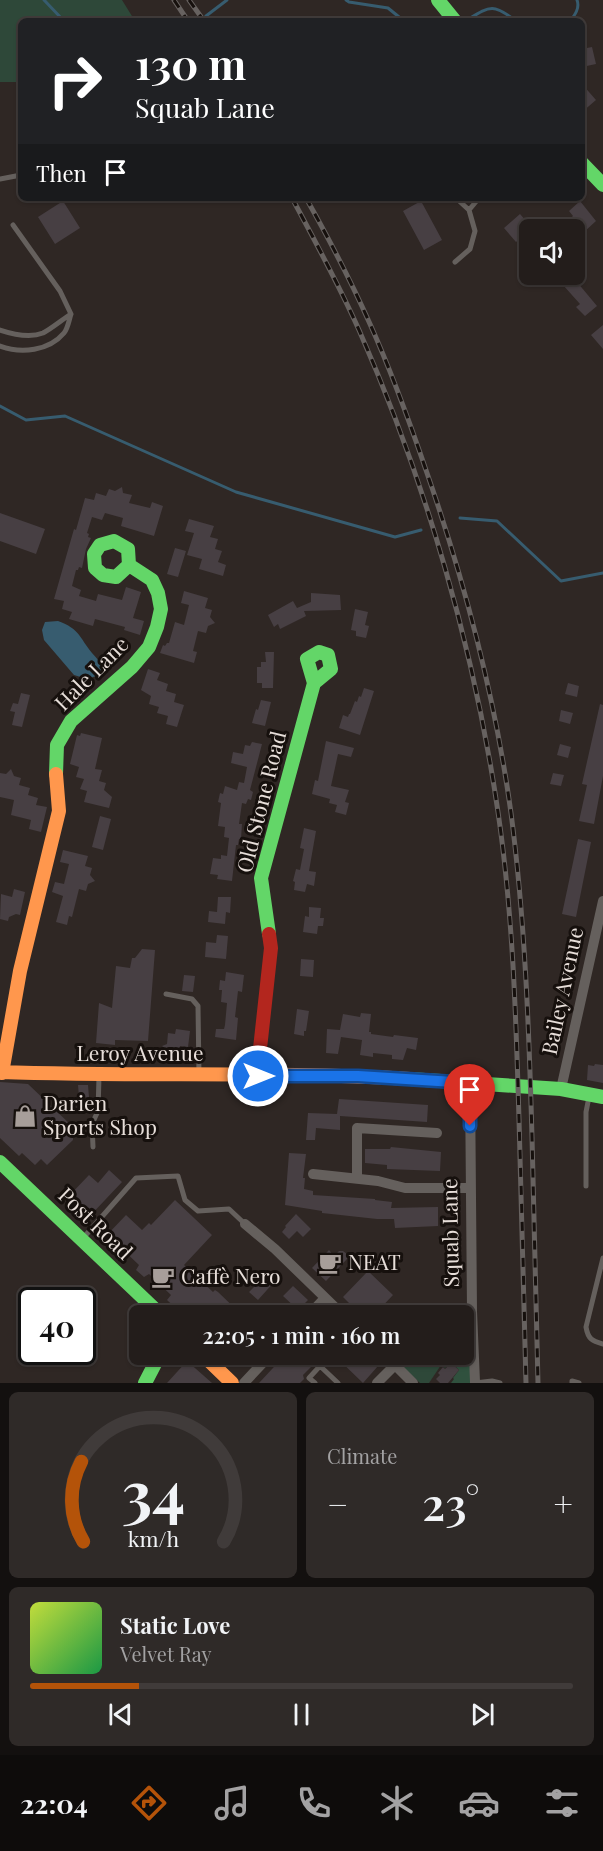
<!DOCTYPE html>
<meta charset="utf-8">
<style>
body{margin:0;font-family:"Playfair Display",serif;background:#2f2a28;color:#f1f3f6;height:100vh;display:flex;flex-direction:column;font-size:22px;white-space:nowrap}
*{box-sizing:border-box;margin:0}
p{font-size:20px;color:#a3a2a3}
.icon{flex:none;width:33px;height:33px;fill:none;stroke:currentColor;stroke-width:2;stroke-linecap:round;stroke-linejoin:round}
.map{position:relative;height:1383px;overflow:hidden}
.sheet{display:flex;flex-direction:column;gap:9px;padding:9px;background:#13100f;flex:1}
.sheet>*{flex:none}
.banner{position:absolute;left:18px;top:18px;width:567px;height:183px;border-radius:9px;box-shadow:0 2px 4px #0004,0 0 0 2px #403b3a;background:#202124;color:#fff;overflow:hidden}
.buttons{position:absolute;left:519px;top:219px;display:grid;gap:12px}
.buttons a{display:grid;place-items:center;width:66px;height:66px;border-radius:9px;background:#231d1b;box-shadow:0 2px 4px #0004,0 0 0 2px #403b3a;font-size:30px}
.speed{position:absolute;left:18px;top:1287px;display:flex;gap:12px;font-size:30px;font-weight:700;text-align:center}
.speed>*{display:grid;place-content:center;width:78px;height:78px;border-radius:50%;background:#231d1b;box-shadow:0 2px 4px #0004,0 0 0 2px #403b3a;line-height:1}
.speed .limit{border:3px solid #111;border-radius:9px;background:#fff;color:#111}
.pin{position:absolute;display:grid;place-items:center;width:51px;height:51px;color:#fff;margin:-62px -26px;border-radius:50% 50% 50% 0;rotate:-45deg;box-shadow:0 0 6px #0007}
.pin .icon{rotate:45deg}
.me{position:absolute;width:66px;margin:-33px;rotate:90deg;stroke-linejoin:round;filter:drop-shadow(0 0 4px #0008)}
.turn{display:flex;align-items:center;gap:21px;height:126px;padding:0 18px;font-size:27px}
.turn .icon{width:78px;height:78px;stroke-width:2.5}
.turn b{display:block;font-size:42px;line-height:51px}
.then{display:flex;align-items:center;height:57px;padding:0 18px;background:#0003;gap:12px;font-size:22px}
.big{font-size:45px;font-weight:600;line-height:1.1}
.sheet .card{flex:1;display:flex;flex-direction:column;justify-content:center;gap:9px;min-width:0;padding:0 21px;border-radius:9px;background:#2f2a28}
.sheet .dial{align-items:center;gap:0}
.dial svg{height:156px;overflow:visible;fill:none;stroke:#403b3a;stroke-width:7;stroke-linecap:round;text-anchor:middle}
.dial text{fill:#f1f3f6;stroke:none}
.song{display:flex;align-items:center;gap:18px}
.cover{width:72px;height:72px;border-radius:9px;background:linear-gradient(135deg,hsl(70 70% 55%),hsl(140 70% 35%))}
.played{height:6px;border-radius:3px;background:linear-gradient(90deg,#b45309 20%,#403b3a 20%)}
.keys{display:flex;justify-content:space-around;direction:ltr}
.heat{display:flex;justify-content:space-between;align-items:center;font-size:33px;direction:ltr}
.sheet .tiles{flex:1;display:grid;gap:9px;grid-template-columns:1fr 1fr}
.card:last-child{grid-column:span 2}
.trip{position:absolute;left:129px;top:1305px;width:345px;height:60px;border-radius:9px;background:#231d1b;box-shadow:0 2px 4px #0004,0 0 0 2px #403b3a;font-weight:600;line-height:60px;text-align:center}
.tabs{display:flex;height:96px;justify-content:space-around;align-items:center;background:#0e0c0b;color:#a3a2a3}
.tabs .icon{width:42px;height:42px}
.tabs .active{color:#b45309}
.tabs b{font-size:27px;color:#f1f3f6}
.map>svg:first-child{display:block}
.green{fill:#2e4839}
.forest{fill:#30513e}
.water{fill:#375c6f}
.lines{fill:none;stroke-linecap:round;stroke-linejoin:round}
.stream{stroke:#375c6f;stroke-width:3}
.building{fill:#473f43}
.lane{stroke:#65605d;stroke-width:5}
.street{stroke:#65605d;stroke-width:10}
.fast{stroke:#63d668;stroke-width:14}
.slow{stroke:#ff974d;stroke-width:14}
.jam{stroke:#b3261e;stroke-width:14}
.rail-casing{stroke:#676260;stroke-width:5}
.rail{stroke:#16100d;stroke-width:3;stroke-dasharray:9;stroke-linecap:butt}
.route-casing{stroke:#114b97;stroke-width:15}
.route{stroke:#1a73e8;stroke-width:10}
.labels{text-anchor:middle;stroke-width:6;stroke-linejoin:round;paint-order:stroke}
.street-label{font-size:21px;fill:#e7ded9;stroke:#16100d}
.poi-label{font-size:21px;fill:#e7ded9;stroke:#16100d;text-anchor:start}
</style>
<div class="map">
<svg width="603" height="1383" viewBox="0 0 603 1383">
<rect width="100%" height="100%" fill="#2f2724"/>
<path class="green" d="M0 0H122L135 21H21V82H0Z
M425 1355H454L453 1361 445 1368 441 1365 429 1383H420L404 1368 403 1364 409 1357 416 1363Z"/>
<path class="forest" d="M464 1346 467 1348 472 1383H451L454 1379 453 1378 459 1370 451 1362 453 1361 454 1355 464 1354Z"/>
<path class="water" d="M58 621C80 629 79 637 92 653 96 658 101 662 104 668L99 675 87 679 74 675 44 640 42 630 45 622Z"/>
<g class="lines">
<path class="stream" d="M44 0 64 21
M346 0 349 2 388 8 404 21
M206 16 227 0
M467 20C490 6 493 3 516 21
M570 21C575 15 580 8 577 0
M0 406 26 420 65 416 236 492 395 537 421 530
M460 518 497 521 561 581 603 573"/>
</g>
<path class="building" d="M592 47 596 64 582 67V49Z
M582 84 596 100 582 112Z
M63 201 80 228 55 244 38 217Z
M421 201 442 240 424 250 403 211Z
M580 201 596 221 584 232 581 230H558L573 216 569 211Z
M520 214 532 228 516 242 504 228Z
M572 276 597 306 585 316 576 307 580 304 563 285Z
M603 325V349L591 335Z
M122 487 123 493 132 495 129 503 150 508 152 502 163 506 154 536 121 526 123 518 105 513 102 520 92 517 87 533 89 534 88 537 91 538 86 549 82 568 79 567 78 570H76L72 586 81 590 79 596 96 601 98 594 122 600 126 587 141 592 133 618 144 621 140 635 124 630 125 627 95 619 93 626 69 619 72 612 62 609 64 601 54 599 74 529 76 530 85 498 94 500 96 493 106 496 109 489 115 491Z
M0 513 45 529 36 554 0 541Z
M189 519 214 526 210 537 218 539 215 549 222 551 218 562 226 565 223 576 199 569 202 559 187 555 194 533 185 531Z
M175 548 186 551 178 577 167 574Z
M184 591 208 598 205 608 212 610 210 617 215 623 208 626 206 633 198 631 193 651 197 652 194 663 160 653 163 645 165 646 167 643H169L175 622 184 625 189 605 181 603Z
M311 593 340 595 341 610 304 611 306 616 280 629 278 624 274 627 268 615 293 601 297 608 311 602Z
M355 609 368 612 365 625 369 626 366 638 356 636V631L351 630Z
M265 652H274L273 688H262V683H257V667H261V662H266Z
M148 669 160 673 157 680 168 684 166 691 176 694 174 702 184 705 177 727 166 724 168 716 157 713 159 707 149 704 151 696 141 690Z
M568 683 579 686 577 697 565 694Z
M364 688 374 691 360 735 339 728 343 715 348 717 349 714H350L355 701 357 702 359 696 361 697Z
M21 693 30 695 22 727 12 725 15 712 10 711 13 703 18 704Z
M261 700 271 702 265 726 252 723 256 709 258 710Z
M600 704 603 705V776L594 824 579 821 587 785 582 784Z
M561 710 573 713 570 724 559 721Z
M81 733 102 738 95 769 102 770 99 781 106 783 104 790 112 797 109 808 84 802 87 791 80 789 84 779 76 777 79 767 70 764 77 735 80 736Z
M326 741 354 748 351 757 338 754 331 786 349 790 345 802 349 803 346 815 335 812 337 805 329 803 330 799 312 794 315 780 318 781Z
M252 742 262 744 250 790 253 792 251 800 248 799 246 804 242 803 239 824H242L241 839H239L238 845H236L232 881 217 879 218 875 210 874 213 858 221 859V855L227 856 229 838 224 837 225 827 218 826 221 803 218 802 220 793 223 794 225 786 237 790 239 782 244 783 247 767 231 763 233 752 243 754 245 745 250 746Z
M560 744 571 747 568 758 557 755Z
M11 769 14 776 21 778 19 785 30 788 28 795 38 798 36 805 47 807 41 832 29 829 31 820 11 815 14 800 0 797V773L6 774Z
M553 773 564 775 561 786 550 784Z
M100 816 111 819 103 850 92 847Z
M304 828 316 831 309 871 316 872 314 886 307 884 305 892 294 890 295 882 293 881 296 869 300 870 304 849 300 848Z
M578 839 591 842 576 917 562 914Z
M63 850 88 856 85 866 92 868 90 875 95 881 88 884 86 891 79 889 72 917 69 916 67 925 56 922 63 896 52 892 55 882 64 884 69 864 60 862Z
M14 889 25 892 20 915 16 914 9 917 8 921 0 919 1 894 12 897Z
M218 897H231L230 913 226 912 225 924 208 922 209 911 217 912Z
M309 907 321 908 320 918H324L323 926H318L317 934 303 932 305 916 309 917Z
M217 935 228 936 226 959 205 957 206 942 216 943Z
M142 949 155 950 148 1041 115 1040V1045L96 1043 99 1003 112 1008 116 966 130 968 132 958H135Z
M301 959 314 960 313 977 300 976Z
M226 972 244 975 242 992 238 991 235 1017 238 1018 236 1040 215 1037 216 1029H224L225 1025 227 1003 221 1002 222 990H219L220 980 225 981Z
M184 975 195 976 193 992 182 991Z
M297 1009 309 1011 306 1031H304V1036L294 1034Z
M361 1013 371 1014 369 1032H371V1034L393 1037 394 1035 418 1038 416 1050 407 1048 403 1060 392 1059V1055L373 1053V1057L360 1055 362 1040 341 1037 338 1054 326 1053 327 1029 340 1030 343 1014 360 1017Z
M176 1029 190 1031 188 1047 180 1046 179 1052 168 1051 162 1046 167 1044 168 1033 175 1034Z
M595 1064 603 1065V1083L587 1080 588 1065 594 1066Z
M0 1082 28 1084 72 1126 69 1129 73 1133V1140L47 1165 41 1159 35 1165 22 1153 19 1156 0 1138Z
M78 1085H88L89 1097H79Z
M339 1099 428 1105 427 1122 340 1116V1130L316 1128 315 1140H306L308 1113 337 1114Z
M391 1147 441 1152 440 1171 387 1169V1165L365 1163V1149H390Z
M289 1153 306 1154 303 1178H305L304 1189 313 1191V1195L375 1199V1200L392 1202 391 1208 438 1207V1226L395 1228 394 1219H377L322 1213V1211L285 1205Z
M109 1170 122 1182 88 1218 67 1198 89 1175 98 1183Z
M175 1200 212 1235 184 1265 213 1292 215 1290 218 1292 243 1316H203L196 1309 190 1316H184L167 1300 171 1295 149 1274 144 1277 136 1270 139 1265 119 1246H112L108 1243 106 1236 126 1215 142 1230 149 1223 151 1225Z
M296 1214 311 1229 303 1237 297 1231 289 1239 282 1232 286 1227 285 1226Z
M329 1250 334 1256 339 1251H343L347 1254V1259L326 1281 312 1268Z
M368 1271 393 1295 373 1316H362L343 1297Z
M266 1272 275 1281 258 1300 249 1292 254 1287 253 1286Z
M293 1286 308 1300 298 1310 283 1296Z
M242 1354H256L244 1367 236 1360Z
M286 1354H324L303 1375 304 1379 300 1383H259Z
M336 1354H366L378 1366 363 1383 335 1356Z
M187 1361 212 1383H167Z
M451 1363 459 1370 448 1383H440L436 1379 440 1375 438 1373 443 1367 445 1369Z"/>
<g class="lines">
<path class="lane" d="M0 179 21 175
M456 198 469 210
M13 225 60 291 71 314
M455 262 470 249 475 231 469 210 479 198
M0 330C12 334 30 338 43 333 51 329 63 319 71 314 69 320 68 328 64 333 49 351 21 354 0 346
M166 994 192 999 198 1006 199 1074
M93 1147 92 1124 98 1111 99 1077
M586 1186V1112L589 1097
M84 1237 136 1178 178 1176 185 1200 198 1211 229 1209 245 1224
M603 1258 586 1327C588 1339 592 1341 603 1344
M331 1354 320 1366 338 1383
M315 1383 309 1378 320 1366
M475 1383 492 1381 500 1383
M572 1383V1381L579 1383"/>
<path class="street" d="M470 1083 472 1311 475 1382
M561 1089 603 901
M313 1174 378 1181 405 1188H470
M357 1178V1128L437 1133
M245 1224 275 1249 344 1316
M308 1316 325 1298
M384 1354 413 1383
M244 1383 271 1354
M377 1383 395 1365"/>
<path class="fast" d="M438 0 455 21
M582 163 603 185
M56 774 57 745 71 721 132 667 149 647 157 627 161 609 158 593 152 580 129 565 116 577 103 575 95 568 94 554 100 545 114 541 128 549 129 565
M269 934 261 878 314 683 307 659 319 652 328 655 331 669 314 683
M410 1079 561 1089 603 1097
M0 1162 162 1316
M145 1383 160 1354"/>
<path class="slow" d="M0 1072C137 1077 274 1071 410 1079
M2 1073 20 971 59 811 56 774
M202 1354 232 1383"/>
<path class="jam" d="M257 1076 271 948 269 934"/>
<g class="rail-casing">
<path id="rail" d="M174 0 188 21
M189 0 204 21
M292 198C315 241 339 285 359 330 426 482 474 648 498 812 513 914 516 1017 519 1119 522 1207 524 1295 526 1383
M306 198C329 239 351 281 370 324 392 373 410 423 427 473 465 583 495 697 511 813 525 920 529 1029 532 1137 534 1219 536 1301 538 1383"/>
</g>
<use href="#rail" class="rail"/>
</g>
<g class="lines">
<g class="route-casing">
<path id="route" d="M258 1076H358L470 1083V1126"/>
</g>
<use href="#route" class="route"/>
</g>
<defs>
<g id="shop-bare" transform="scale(1.8)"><path d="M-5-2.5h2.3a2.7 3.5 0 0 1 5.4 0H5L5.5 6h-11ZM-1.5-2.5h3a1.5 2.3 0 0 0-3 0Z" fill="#a79e9a" stroke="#16100d" stroke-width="2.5" paint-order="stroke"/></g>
<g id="cafe-bare" transform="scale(1.8)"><path d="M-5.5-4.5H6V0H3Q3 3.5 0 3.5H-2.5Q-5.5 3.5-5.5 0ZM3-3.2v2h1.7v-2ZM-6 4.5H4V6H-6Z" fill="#a79e9a" stroke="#16100d" stroke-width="2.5" paint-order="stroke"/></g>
</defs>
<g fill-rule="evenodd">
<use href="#shop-bare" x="25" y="1116"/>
<use href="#cafe-bare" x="330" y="1263"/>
<use href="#cafe-bare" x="163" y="1277"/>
</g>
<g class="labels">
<g class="street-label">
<text transform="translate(92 674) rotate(-45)" y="7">Hale Lane</text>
<text transform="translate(262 802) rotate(-76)" y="7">Old Stone Road</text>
<text transform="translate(563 991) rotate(-78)" y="7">Bailey Avenue</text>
<text x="140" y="1061">Leroy Avenue</text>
<text transform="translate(95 1224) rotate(44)" y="7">Post Road</text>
<text transform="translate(451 1233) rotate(-91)" y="7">Squab Lane</text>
</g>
<g class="poi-label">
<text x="43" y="1111">Darien<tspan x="43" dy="24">Sports Shop</tspan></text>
<text x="348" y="1270">NEAT</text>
<text x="181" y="1284">Caffè Nero</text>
</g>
</g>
</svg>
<div class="buttons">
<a><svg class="icon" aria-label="sound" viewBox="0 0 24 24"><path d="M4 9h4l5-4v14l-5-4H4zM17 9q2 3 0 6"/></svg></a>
</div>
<div class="speed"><div class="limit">40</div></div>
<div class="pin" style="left:470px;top:1126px;background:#d93025"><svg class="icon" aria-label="arrive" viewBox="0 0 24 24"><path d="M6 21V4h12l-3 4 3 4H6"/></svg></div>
<svg class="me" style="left:258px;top:1076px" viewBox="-20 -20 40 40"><circle r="17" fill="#1a73e8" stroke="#fff" stroke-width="3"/><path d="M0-11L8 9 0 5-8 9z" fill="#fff"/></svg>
<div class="trip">22:05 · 1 min · 160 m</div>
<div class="banner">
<div class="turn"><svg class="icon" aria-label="right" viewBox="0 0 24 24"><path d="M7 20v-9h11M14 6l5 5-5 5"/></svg><div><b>130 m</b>Squab Lane</div></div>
<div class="then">Then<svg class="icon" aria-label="arrive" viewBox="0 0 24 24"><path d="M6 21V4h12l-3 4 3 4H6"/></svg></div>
</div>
</div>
<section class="sheet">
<div class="tiles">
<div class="card dial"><svg viewBox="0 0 100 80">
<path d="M14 69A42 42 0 1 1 86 69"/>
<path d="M14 69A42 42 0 0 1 13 28" stroke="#b45309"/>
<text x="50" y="56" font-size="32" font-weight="700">34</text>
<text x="50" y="72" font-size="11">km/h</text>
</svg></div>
<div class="card"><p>Climate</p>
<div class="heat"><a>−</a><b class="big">23°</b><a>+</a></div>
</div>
<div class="card">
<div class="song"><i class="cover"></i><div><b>Static Love</b><p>Velvet Ray</p></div></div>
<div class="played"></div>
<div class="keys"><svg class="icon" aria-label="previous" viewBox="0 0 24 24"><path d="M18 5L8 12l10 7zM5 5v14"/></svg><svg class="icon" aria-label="pause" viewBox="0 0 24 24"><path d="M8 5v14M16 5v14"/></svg><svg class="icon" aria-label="next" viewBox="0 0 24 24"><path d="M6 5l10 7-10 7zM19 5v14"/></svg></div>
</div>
</div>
</section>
<nav class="tabs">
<b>22:04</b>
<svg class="icon active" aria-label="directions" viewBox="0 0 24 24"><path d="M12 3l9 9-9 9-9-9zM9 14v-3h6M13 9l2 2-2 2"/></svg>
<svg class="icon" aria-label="music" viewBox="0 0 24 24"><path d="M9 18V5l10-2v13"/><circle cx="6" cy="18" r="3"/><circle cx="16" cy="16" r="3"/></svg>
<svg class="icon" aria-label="phone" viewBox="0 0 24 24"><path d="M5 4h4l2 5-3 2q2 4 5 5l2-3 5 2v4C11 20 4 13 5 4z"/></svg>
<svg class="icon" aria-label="climate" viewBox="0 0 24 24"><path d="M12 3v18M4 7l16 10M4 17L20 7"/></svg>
<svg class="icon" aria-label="car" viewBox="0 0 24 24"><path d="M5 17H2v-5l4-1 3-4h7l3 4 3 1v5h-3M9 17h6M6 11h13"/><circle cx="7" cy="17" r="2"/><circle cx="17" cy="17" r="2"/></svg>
<svg class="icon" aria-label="filters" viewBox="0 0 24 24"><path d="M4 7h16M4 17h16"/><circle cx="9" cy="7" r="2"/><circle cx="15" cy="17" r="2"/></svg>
</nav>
